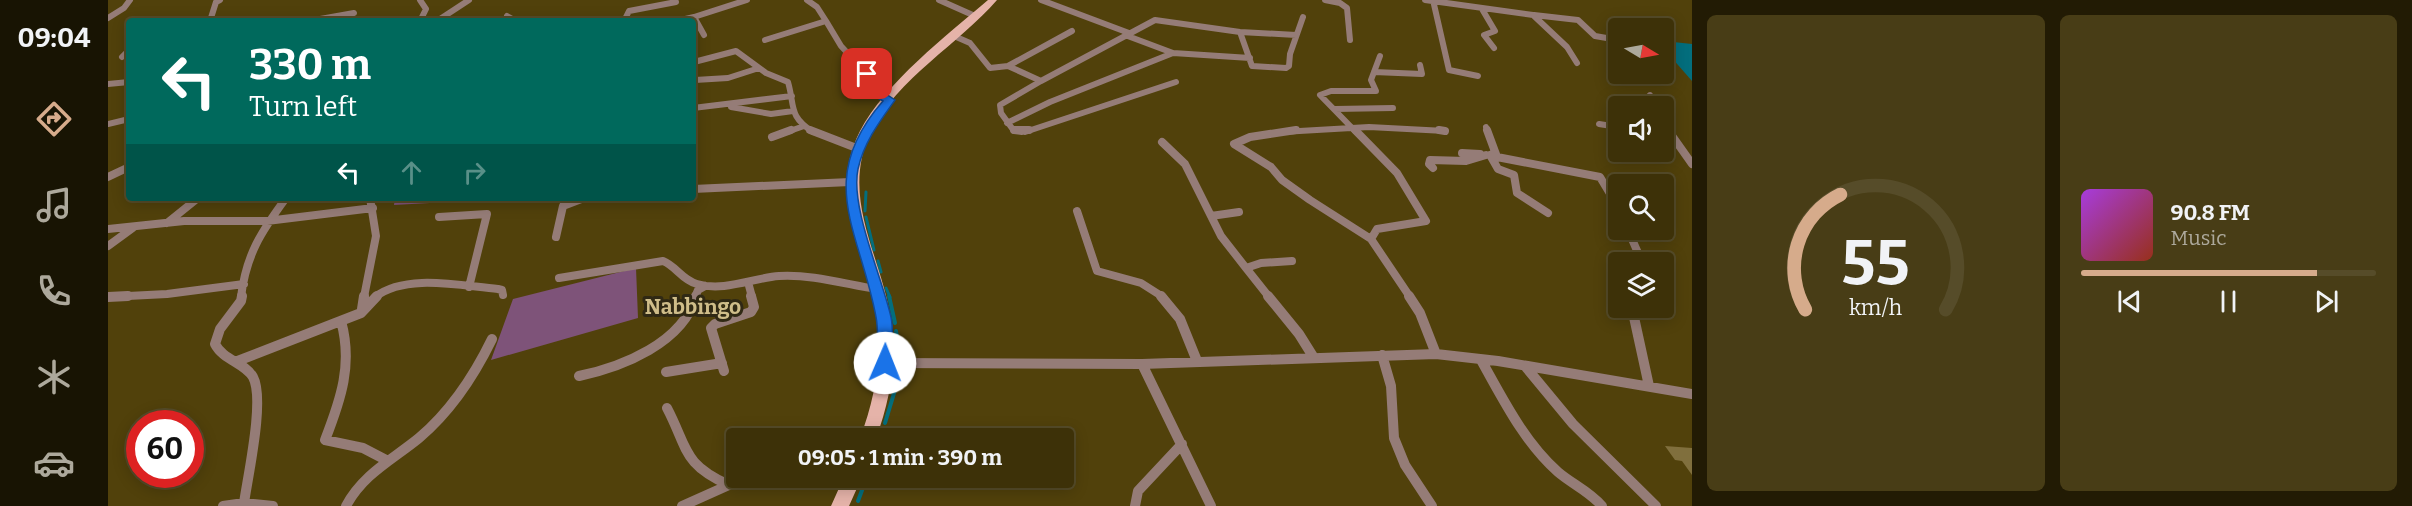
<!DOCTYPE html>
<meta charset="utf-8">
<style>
body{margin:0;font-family:Bitter,serif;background:#483d16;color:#f1f3f6;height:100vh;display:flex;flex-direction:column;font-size:22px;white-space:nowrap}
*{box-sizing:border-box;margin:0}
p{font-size:20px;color:#ada99c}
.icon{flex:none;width:33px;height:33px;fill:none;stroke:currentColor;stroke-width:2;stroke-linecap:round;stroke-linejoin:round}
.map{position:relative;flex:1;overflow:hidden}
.sheet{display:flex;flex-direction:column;gap:15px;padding:15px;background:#221b04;width:720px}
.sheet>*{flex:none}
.banner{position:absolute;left:18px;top:18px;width:570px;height:183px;border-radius:6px;box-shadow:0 3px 15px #0003,0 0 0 2px #564c29;background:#00695c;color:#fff;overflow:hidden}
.needle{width:39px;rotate:100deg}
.controls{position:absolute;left:1500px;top:18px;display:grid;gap:12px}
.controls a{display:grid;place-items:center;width:66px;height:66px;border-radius:6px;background:#3d3108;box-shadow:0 3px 15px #0003,0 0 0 2px #564c29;font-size:30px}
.speed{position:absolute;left:18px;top:410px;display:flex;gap:12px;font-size:30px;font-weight:700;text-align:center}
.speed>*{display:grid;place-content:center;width:78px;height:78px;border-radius:50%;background:#3d3108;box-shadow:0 3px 15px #0003,0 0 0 2px #564c29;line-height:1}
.speed .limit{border:9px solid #d22;background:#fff;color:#111}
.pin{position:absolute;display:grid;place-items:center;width:51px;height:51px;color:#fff;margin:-26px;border-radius:12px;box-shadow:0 3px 9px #0006}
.me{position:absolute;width:66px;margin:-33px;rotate:1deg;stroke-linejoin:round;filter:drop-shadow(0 0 4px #0008)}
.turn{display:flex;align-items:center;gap:21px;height:126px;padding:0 24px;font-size:27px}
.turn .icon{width:78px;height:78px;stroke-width:2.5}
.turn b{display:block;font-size:42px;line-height:51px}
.lanes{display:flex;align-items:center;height:57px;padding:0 24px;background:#0003;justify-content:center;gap:30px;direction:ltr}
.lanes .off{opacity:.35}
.sheet .card{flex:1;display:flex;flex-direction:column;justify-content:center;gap:9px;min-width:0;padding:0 21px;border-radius:9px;background:#483d16}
.sheet .dial{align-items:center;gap:0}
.dial svg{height:156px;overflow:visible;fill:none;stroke:#564c29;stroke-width:7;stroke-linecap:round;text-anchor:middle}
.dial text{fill:#f1f3f6;stroke:none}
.song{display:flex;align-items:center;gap:18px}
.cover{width:72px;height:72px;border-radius:9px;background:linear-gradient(135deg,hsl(280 70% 55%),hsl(10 70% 35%))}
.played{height:6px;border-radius:3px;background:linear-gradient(90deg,#d6ab8b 80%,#564c29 80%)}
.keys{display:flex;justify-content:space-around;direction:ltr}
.sheet .tiles{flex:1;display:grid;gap:15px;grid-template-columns:repeat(2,1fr)}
.trip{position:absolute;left:618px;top:428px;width:348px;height:60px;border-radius:6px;background:#3d3108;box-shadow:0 3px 15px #0003,0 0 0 2px #564c29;font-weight:700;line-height:60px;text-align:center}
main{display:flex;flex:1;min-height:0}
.menu{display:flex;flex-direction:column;width:108px;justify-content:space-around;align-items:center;background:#181403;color:#ada99c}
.menu .icon{width:42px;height:42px}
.menu .active{color:#d6ab8b}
.menu b{font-size:27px;color:#f1f3f6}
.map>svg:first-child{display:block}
.green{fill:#7e5379}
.water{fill:#036e7d}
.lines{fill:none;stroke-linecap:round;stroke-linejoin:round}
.stream-far1{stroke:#036e7d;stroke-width:3}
.stream{stroke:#036e7d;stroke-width:4}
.building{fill:#806f3d}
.minor-far2{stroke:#957c77;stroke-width:6}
.minor-far1{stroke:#957c77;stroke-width:8}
.minor{stroke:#957c77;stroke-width:10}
.primary{fill:#e5b3a9;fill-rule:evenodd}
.route{fill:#1a73e8;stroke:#114b97;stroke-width:1.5}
.labels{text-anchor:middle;stroke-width:6;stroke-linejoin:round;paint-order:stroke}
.quarter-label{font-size:21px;font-weight:bold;fill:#cfbd89;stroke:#302914}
</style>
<main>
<nav class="menu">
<b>09:04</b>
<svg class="icon active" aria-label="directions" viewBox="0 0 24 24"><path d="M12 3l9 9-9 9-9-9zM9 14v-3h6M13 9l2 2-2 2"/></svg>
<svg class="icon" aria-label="music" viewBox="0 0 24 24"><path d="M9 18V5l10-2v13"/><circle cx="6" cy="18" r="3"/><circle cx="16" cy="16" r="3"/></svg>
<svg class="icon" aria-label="phone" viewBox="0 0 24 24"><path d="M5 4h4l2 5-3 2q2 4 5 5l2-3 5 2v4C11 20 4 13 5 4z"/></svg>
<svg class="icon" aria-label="climate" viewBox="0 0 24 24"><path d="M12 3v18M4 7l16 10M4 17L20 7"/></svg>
<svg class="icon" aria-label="car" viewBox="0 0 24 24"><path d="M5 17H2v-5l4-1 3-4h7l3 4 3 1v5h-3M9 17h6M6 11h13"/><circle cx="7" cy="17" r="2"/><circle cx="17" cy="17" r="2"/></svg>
</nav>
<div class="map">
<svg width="1584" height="506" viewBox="0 0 1584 506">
<rect width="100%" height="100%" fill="#51410b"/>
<path class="green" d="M287 198H409L286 205Z
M528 268 530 318 383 360 405 299Z"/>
<path class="water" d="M1556 41 1584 44V81L1556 49Z"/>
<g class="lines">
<path class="stream-far1" d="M757 211 758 192
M758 217 766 250
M770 261 773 272
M778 288 782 297"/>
<path class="stream" d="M781 296 787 323
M788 331 792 356
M788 382 792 370
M777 423 787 390
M773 438 774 434
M750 501 759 477"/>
</g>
<path class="building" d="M1557 446 1584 448V475L1574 461 1567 460Z"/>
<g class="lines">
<path class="minor-far2" d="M312 0 318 9 312 21
M699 0 709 7 718 21
M831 0 867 16
M933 0 1021 33
M1217 0 1232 3 1239 8 1242 40
M1317 0 1425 15 1459 47 1469 63
M1325 0 1341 70 1370 76
M1374 9 1387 31 1376 35 1386 48
M1426 15 1470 20 1487 36 1510 40
M399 16 408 21
M0 18 16 8 22 0
M102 21 108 2 112 0
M201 21 246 13
M329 21 361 0
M423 21H429
M516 21 521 11 568 2
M569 21 586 17
M1132 32 1144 66 1178 68 1181 66 1182 54 1195 17
M596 35 586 17 639 0
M846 36 862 43 882 68 900 66 964 31
M657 40 718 21 733 46 758 73 767 92 782 100
M1065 53 1142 58
M14 57 21 50
M586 62 628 51 658 73 680 82C687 106 680 116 705 132
M900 66 933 81 1047 20 1132 32 1188 35
M1266 72 1314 74 1312 65
M587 80 620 78 651 68
M0 84 21 82
M1542 95 1547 106
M623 107 663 114 685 111
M585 108 684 96
M1227 109 1285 108
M899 123 942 102 1065 53 1017 35
M0 124 21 119
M1491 124 1510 127
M1556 124 1561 132
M1378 127 1380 132
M679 132 696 126
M914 132 906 131 893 113 892 105 933 81
M917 132 1068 82
M1174 132 1261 127 1337 131
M1248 132 1212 95 1223 91H1268L1263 80 1272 56"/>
<path class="minor-far1" d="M702 130 751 149
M906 130H921
M1188 130 1142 137 1126 144 1163 167 1174 180 1202 200 1263 239 1302 297
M1247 130 1289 173 1318 221 1269 229 1263 239
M1331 130 1337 131
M1379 130 1389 157 1492 177 1510 207
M1560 130 1584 164
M664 137 683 130
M1054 142 1077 164 1113 236 1138 268
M1354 153 1372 154
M1382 155 1390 169 1406 175 1409 193 1440 213
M1325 168 1321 164 1322 160 1358 161 1378 155
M0 177 21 167
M585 189 742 182
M969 211 989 271 1033 283 1055 297
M1103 216 1131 212
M331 217 379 214 361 287
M59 223 90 198
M0 229 76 221H159L265 208
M1520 230 1534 262
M448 237 455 206 476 198
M0 246 26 227
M451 278 555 261C568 266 574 280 589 284 616 292 645 278 671 276 703 274 737 284 768 289
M640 282 644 297
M0 297 59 294 136 284
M133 297C138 255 153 232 178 198
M256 297 268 236 262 198
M267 297C298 273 353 286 390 289L394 290 395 295
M587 297 590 290 597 286
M1161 297 1138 268 1153 263 1184 261"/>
<path class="minor" d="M134 296 133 301 112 329 107 344C115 360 137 363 145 377 157 399 140 475 136 503
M1053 296 1072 319 1089 361
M1160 296 1191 334 1206 358
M1301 296 1312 313 1328 354
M0 297 20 296
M1524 308 1541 386
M254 309 256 296
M233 321C245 364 233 399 217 440L255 448 280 461
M1274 355 1283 386 1286 438 1297 465 1324 506
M1373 360C1395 399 1416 442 1450 472 1464 484 1481 491 1494 506
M127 362 253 313 269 296
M777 363 1034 364 1328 354 1390 361 1584 394
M1034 364 1103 506
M1417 366 1465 424 1548 506
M616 371 603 328 607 324 643 312 646 307 643 296
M558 372 614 363
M471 376C514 367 575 343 588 296
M559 408C580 448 574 464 621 485
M115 506 136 503 165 506
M238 506C255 474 284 460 311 438 343 411 366 376 384 339
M574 506 621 485 647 477
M1027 506 1030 491 1074 444"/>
<path class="primary" d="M880 0H889C852 43 789 79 763 131 731 199 774 255 783 321 789 361 782 401 768 438H752C766 401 774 361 769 321 760 255 718 198 752 131 777 83 839 35 880 0Z
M736 477H754L741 506H723Z"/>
</g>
<path class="route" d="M759 70 764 74 772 90 787 100C772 121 756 142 750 169 742 207 774 277 783 317 786 331 784 348 784 363L777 369 769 363C769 349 771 332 768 317 752 230 706 180 775 101L763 94 754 74Z"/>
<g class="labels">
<g class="quarter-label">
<text x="585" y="314">Nabbingo</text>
</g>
</g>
</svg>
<div class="controls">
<a><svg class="needle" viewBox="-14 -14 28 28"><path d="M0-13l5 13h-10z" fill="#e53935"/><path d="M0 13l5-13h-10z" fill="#ada99c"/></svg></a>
<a><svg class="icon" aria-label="sound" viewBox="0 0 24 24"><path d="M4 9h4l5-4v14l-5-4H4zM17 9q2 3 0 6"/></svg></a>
<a><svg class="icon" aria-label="search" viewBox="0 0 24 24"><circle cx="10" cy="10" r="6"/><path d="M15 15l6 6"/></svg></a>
<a><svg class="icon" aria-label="layers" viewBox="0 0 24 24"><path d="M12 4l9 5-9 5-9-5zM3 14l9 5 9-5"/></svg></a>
</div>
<div class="speed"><div class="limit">60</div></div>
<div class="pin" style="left:759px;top:74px;background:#d93025"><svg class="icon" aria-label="arrive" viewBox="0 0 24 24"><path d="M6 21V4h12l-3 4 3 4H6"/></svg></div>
<svg class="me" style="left:777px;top:363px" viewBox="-20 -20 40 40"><circle r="19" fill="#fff"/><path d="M0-13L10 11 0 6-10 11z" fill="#1a73e8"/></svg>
<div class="trip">09:05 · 1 min · 390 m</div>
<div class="banner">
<div class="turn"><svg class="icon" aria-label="left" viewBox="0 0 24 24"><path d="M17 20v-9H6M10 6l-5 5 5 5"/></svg><div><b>330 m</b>Turn left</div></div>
<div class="lanes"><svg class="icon" aria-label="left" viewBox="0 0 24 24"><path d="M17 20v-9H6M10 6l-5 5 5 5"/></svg><svg class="icon off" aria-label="ahead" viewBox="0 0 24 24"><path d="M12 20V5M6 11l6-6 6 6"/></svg><svg class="icon off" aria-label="right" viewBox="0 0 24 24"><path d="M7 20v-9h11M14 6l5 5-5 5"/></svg></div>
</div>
</div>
<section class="sheet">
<div class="tiles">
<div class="card dial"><svg viewBox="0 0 100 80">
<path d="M14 69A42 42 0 1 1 86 69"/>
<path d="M14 69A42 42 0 0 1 32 10" stroke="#d6ab8b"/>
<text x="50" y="56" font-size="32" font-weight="700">55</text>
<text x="50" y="72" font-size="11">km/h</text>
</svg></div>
<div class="card">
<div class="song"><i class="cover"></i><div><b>90.8 FM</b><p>Music</p></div></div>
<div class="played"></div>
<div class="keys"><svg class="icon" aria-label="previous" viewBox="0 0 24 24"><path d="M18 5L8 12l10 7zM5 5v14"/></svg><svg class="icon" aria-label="pause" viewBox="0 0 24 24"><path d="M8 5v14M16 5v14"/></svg><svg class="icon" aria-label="next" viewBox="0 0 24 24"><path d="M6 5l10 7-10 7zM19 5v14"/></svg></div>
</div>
</div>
</section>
</main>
